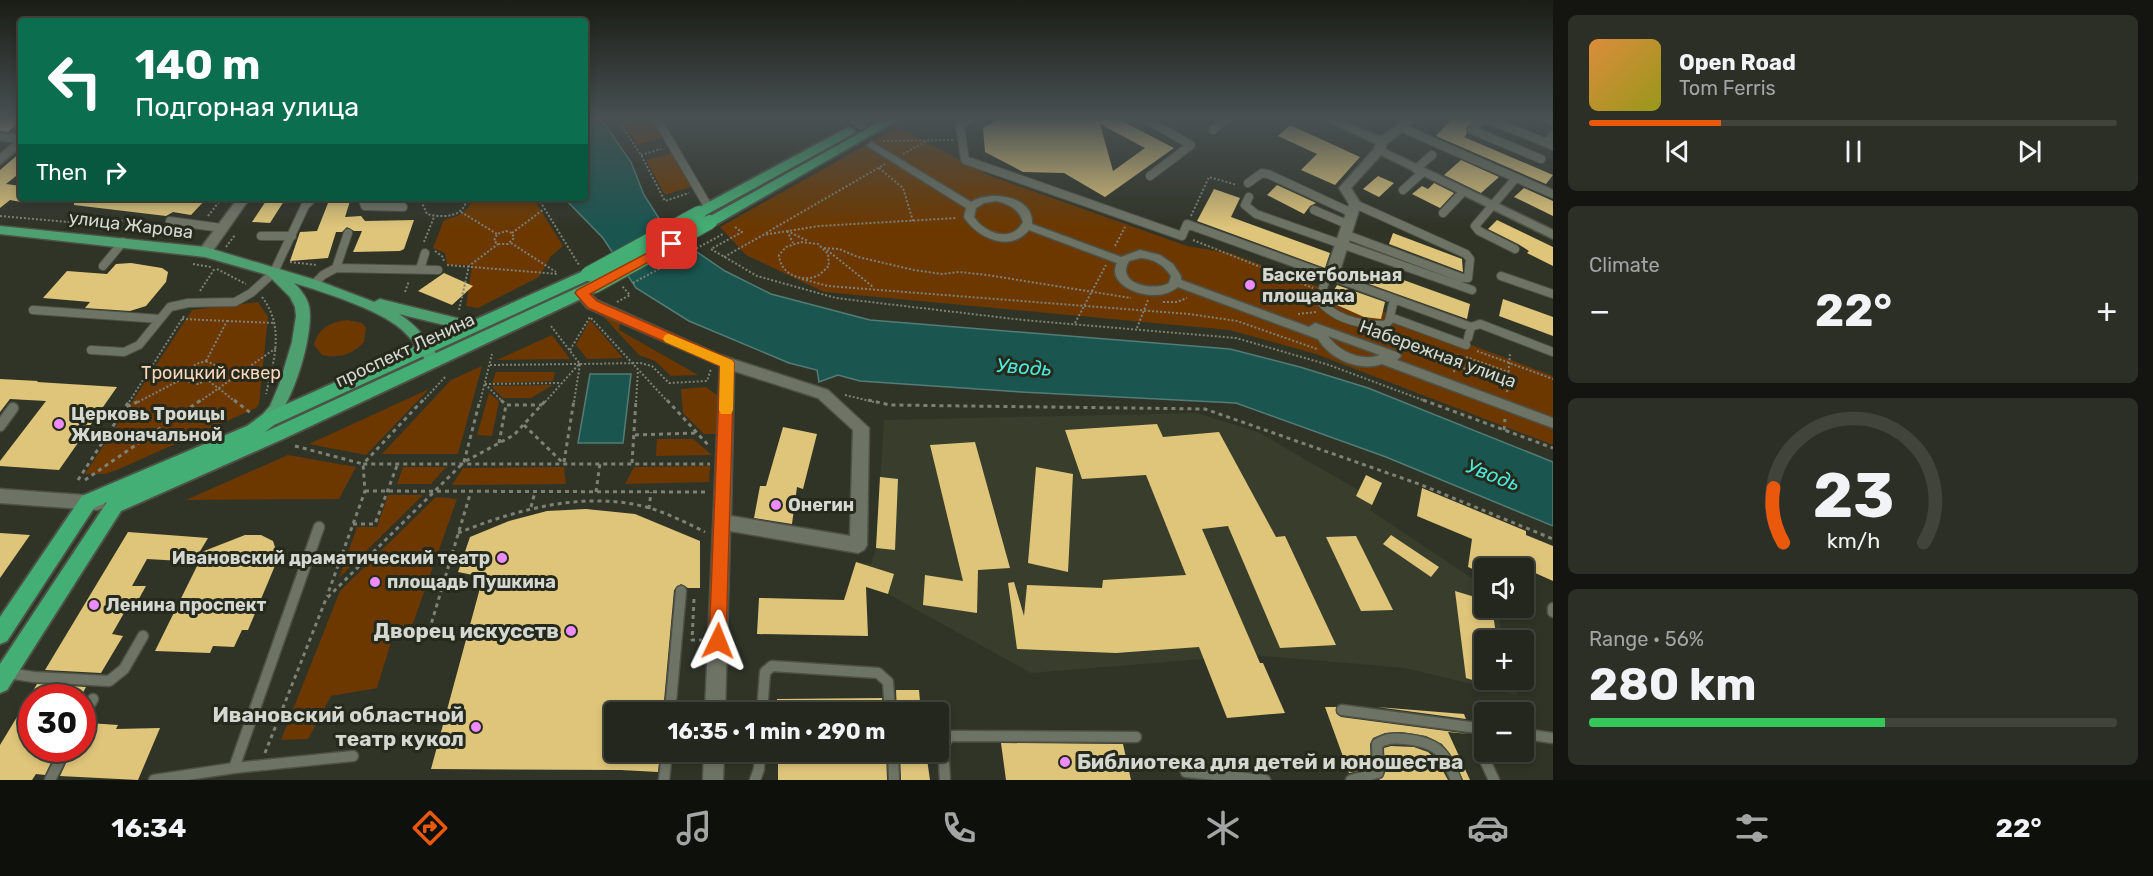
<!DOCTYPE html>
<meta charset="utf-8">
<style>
body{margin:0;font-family:Rubik,sans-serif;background:#2c2f26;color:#f1f3f6;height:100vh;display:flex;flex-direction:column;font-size:22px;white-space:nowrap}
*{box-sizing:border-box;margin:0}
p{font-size:20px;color:#a3a5a4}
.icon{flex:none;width:33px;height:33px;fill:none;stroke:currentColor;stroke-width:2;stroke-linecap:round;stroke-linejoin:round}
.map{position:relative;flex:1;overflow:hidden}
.side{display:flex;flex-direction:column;gap:15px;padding:15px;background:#141510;width:600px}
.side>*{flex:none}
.banner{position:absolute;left:18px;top:18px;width:570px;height:183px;border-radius:6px;box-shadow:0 3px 9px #0003,0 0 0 2px #41443b;background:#0b6e4f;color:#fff;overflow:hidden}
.fabs{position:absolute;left:1474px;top:558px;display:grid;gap:12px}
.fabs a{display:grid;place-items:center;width:60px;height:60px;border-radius:6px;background:#24271d;box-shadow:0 3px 9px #0003,0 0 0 2px #41443b;font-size:30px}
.speed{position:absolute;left:18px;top:684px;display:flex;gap:12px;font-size:30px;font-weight:700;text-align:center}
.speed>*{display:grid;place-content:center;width:78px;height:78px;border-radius:50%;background:#24271d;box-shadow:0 3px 9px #0003,0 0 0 2px #41443b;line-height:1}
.speed .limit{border:9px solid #d22;background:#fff;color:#111}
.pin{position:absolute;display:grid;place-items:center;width:51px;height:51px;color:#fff;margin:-26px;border-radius:12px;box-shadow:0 3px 9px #0006}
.me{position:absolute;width:66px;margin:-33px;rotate:2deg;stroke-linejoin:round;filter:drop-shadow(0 0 4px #0008)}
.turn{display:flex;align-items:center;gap:21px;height:126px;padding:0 18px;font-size:27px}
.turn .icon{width:78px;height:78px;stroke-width:2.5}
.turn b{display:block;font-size:42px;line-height:51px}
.then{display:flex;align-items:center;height:57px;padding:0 18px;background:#0003;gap:12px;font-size:22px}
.big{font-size:45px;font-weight:700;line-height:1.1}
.side .widget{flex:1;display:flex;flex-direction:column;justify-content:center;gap:9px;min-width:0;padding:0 21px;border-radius:9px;background:#2c2f26}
.side .dial{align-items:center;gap:0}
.dial svg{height:156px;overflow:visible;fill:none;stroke:#41443b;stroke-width:7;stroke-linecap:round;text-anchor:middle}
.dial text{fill:#f1f3f6;stroke:none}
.song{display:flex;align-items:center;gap:18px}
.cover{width:72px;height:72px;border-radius:9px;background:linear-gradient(135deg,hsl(30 70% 55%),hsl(60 70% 35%))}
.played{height:6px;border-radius:3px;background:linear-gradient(90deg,#ea580c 25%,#41443b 25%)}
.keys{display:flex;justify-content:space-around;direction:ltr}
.heat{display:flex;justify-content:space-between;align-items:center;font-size:33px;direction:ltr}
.charge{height:9px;border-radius:4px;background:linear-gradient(90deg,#34c759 56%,#41443b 0)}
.trip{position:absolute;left:604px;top:702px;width:345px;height:60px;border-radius:6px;background:#24271d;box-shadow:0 3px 9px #0003,0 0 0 2px #41443b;font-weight:700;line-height:60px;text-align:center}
.menu{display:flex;height:96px;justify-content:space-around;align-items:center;background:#0e100c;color:#a3a5a4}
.menu .icon{width:42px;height:42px}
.menu .selected{color:#ea580c}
.menu b{font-size:27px;color:#f1f3f6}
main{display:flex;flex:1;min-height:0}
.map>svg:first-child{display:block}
.built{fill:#383e2b}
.green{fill:#6c3800}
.water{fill:#1b5550;stroke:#537c76;stroke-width:1.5}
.building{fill:#dfc57a;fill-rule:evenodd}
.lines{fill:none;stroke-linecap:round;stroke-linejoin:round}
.service-far1-casing{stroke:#4d5146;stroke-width:10}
.service-casing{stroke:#4d5146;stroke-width:13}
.pedestrian-casing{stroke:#4d5146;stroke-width:3}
.minor-casing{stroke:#4d5146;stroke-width:3}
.tertiary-casing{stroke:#4d5146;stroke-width:3}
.secondary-casing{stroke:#4d5146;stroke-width:3}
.primary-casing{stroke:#4d5146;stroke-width:3}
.trunk-casing{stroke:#4d5146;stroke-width:4}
.path-far1{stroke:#7d8176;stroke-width:2;stroke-dasharray:2 2;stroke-linecap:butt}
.path{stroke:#7d8176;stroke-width:3;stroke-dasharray:4 4;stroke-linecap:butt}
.service-far1{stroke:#6e7465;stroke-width:8}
.service{stroke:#6e7465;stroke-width:10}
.pedestrian{fill:#6e7465;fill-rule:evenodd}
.minor{fill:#6e7465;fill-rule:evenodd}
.tertiary{fill:#6e7465;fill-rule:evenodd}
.secondary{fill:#6e7465;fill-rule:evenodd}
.primary{fill:#4fa070;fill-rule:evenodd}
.trunk{fill:#44af74;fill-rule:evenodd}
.trunk-bridge-casing{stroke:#4d5146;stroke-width:16;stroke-linecap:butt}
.path-bridge{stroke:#7d8176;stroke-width:2;stroke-dasharray:2 2;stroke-linecap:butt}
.trunk-bridge{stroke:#44af74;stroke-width:14}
.route{fill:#ea580c;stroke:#983908;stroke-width:1.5}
.slow{fill:#f59e0b}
.poi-dot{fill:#ed8cf9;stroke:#262a1d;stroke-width:2}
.labels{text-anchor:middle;stroke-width:6;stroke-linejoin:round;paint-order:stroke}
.street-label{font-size:18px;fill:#d5d8d0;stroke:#262a1d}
.poi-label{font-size:18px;font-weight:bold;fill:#d5d8d0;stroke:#262a1d;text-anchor:start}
.park-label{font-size:18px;fill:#f9d7bd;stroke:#262a1d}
.water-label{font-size:20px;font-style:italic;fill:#4be8db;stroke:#262a1d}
.near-poi-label{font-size:21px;font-weight:bold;fill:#d5d8d0;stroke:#262a1d;text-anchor:end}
</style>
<main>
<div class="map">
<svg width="1553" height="780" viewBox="0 0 1553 780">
<rect width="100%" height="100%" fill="#303427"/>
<path class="built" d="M1197 413 1258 432 1358 490 1356 496 1372 505 1370 510 1485 587V608H1496L1504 640H1485V680H1513L1517 695 1405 668 1252 655 1031 673 888 594 850 582 856 562 871 564 876 548 884 420Z"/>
<path class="green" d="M621 119H653L663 137 638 145Z
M898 127 988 175 1187 246 1230 253 1553 376V445L1316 354 1229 330 824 292 746 255 720 227Z
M672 153 691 187 665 195 646 160Z
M472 198H533L563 246 551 256 539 277 478 308 466 306 472 265H447L445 253 433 248 444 220C457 217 470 212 472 198Z
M258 302 268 317 259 404 256 408 119 469 105 474H85L192 310Z
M603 316 620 323 619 330 698 375 671 376 655 361 639 355Z
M347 320 362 323 366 328 364 342C353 354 339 359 322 355L314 345C318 328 331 322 347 320Z
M590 320 623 358 587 359 576 345Z
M552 335 570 359 497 360Z
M482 366 458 454H382L451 380Z
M496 372H555L553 381 492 383Z
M553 385 531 398H503L491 386Z
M706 387 722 399 720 434H704L683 413 681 389Z
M429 389 366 455 309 444Z
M489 393 499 401 492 436 477 435Z
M657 439H693L712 455 656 456Z
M288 455 356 467 339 499 186 500Z
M710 466 709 482 625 484 634 467Z
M403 467H446L431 484H397Z
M564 467 566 484 452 485 463 468Z
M388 495H423L339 578 357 527H377Z
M436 497 457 499 411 629 394 632 377 688 331 696 308 739 281 740 340 591Z"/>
<path class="water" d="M585 119H601L631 162 644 195 660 220 697 252 725 271 771 294 870 320 1230 349 1300 367 1368 388 1553 462V526L1386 457 1236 403 1021 392 860 381 838 375 819 382 817 370 789 363 689 321 636 288 603 238 564 198H585Z
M590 374H631L623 443H578Z"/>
<path class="building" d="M0 119H21L8 132 0 131Z
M999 119H1118L1174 148 1105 197 1064 173 1023 172 985 152 983 128ZM1100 124 1145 148 1113 171Z
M1452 119H1475L1466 128 1467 134 1464 137 1553 175 1546 184 1436 136Z
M1290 125 1360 157 1335 185 1301 170 1317 154 1278 136Z
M21 152V172L6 184 21 186V202L10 200 0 208V170Z
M1461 160 1499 177 1481 193 1444 175Z
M1378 176 1394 183 1379 197 1363 189Z
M1434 183 1454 193 1440 208 1412 194 1422 186 1428 189Z
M1277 185 1316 203 1310 206 1304 214 1267 195Z
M1524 188 1553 201V216L1514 197Z
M1214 189 1240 198 1231 217 1330 253 1325 268 1197 221Z
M74 198 161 199 207 198 191 215 173 212 166 216 74 205Z
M268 198H286L270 223 252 222Z
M330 198H351L345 217 361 216 365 221 414 220 404 249 400 251 353 252 362 231H354L347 227 342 232H336L328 258 290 261 300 232 317 231Z
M1497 220 1553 247V266L1527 253 1529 251 1518 244 1488 229Z
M1393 233 1462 259 1463 272 1389 244Z
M131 263 162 268 168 272 166 282 146 306 130 311 85 308 90 302 43 298 67 271 107 274 116 264Z
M1373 269 1470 304 1467 319 1369 284Z
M444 273 473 286 452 305 418 291Z
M1337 285 1385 302 1381 319 1364 317 1328 301Z
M1503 299 1553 317V336L1499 316Z
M0 379 38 381 37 382 117 387 59 470 0 466V461L46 401 10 399 0 412Z
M1157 424 1163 437 1219 432 1276 537 1285 536 1336 645 1280 648 1228 526 1202 529 1260 663H1263L1285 713 1227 718 1199 647 1116 653 1017 649 1008 583 1014 582 1024 616 1027 585 1102 588 1103 580 1186 575 1146 475 1082 479 1065 430Z
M783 427 817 434 803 489 797 487 792 524 754 518 760 486H766Z
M975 442 1010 568 978 570 977 613 923 605 925 575 963 581 930 445Z
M1036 467 1073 474 1068 572 1028 563Z
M1366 475 1382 483 1372 505 1356 496Z
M880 477 898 479 895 550 876 548Z
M1422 488 1526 531V535L1553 546V581L1524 568H1485V574L1468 567 1472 539 1417 516Z
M586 509 635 514 700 541V588H688L681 584 674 590 663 712H615V752H660L658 772 621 770 431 769 483 577 458 572 470 537 509 521 547 511Z
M128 532 208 538 199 553 245 535H261L273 541 277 553 274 568 248 630H242L234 647 213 646 210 653 155 651 199 562 147 559 132 586H146L131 613H124L112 634 123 636 101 673 45 670Z
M0 533 30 535 0 578Z
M1391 535 1439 567 1431 577 1383 544Z
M1356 536 1393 610 1361 611 1326 537Z
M856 562 894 574 888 594 866 587 868 636 757 634 759 598 844 600Z
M1455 591 1485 600V608H1492L1497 640H1485V684L1466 678Z
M37 684 86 687 80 698H32V748H58L45 775 36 774 32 780H0V745Z
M896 690H919L921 712H897Z
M882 698 883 712H777V699Z
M1325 707H1336V713L1341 717 1469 734 1448 732 1470 780H1463L1453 758 1442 744 1426 736 1401 732 1385 733 1373 738 1370 744 1371 768 1349 773Z
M1377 707 1464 714 1466 719Z
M89 723 118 725 116 729 160 728 138 780 60 776 73 748H82V735Z
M1001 743 1123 744 1131 780H1006Z
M1391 746 1414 747 1428 752 1437 760 1448 780H1379L1385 773 1384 748Z
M778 752H886L887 780H778Z
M900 752H926L930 780H901Z"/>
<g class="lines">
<g class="service-far1-casing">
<path id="service-far1" d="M657 119 709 208
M852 119 861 125
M969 119 960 126 965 160 1182 236 1187 224 1471 327 1480 324 1553 352
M1147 120 1191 145 1150 176
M1402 128 1553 194
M1213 130 1226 119
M1553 135 1547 143 1553 146
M2 137 21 139
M1541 159 1472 130 1482 120 1492 121 1547 143
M1416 169 1432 155
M1515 179 1475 226 1479 231 1515 249
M1248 183 1262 173 1268 174 1352 213
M1403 190 1423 172
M1249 197 1245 205 1256 214 1472 290
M362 198 365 206 403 207
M1314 210 1349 225
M1443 213 1463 192
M170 221 222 228
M1347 235 1462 278H1468L1470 259 1466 254 1355 204
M261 236H292
M103 266 123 242
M336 268 348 233
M420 269 425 253
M274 272 305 206 313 198
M1501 276 1553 294
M1331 277 1325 282 1319 300C1335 320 1361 325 1385 325L1389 321 1394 299
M314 284 323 275 336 268 438 270
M33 310 160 319
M1390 317 1466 345
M1468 338 1471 327
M91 350 124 352 139 345 170 307 188 303 235 302 251 293 272 274"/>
</g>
<g class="service-casing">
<path id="service" d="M0 426 13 408
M1553 608V612
M7 673 34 677 109 681 124 669 143 636
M1342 710 1485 729
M670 712 681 591
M762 712 765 672 772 666 878 673 888 682 890 712
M82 718 93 699
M1524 734 1553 738
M893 752 894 780
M1483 756 1494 780
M234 768 319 527
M1186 772 1265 780
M50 780 66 748
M154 780 234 768 353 756
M664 780 667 752
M755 780 759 769 760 752
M945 780 943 745 950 736 1136 737
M1351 780 1378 773 1377 744C1386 738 1394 738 1404 739 1437 742 1444 751 1456 780"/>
</g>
<g class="pedestrian-casing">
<path id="pedestrian" d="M872 142 971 202C989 190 1034 195 1032 224L1121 257 1140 250 1160 255 1173 264 1181 276V280L1309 327 1315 323 1399 353 1401 356 1397 360 1553 418V428L1382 364C1360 372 1330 359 1318 339L1178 287C1171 292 1164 295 1155 295 1139 296 1107 284 1117 263L1029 230C1010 253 977 238 964 217L966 208 869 147 867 145ZM996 201C1009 204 1019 209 1023 222 1012 243 985 234 974 217L976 208 984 203ZM1140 258C1154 259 1163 264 1171 276L1169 283C1154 292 1115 284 1129 261ZM1328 336 1380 355C1362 362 1339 352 1328 336Z"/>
</g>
<g class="minor-casing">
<path id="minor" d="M1322 119H1337L1381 137 1405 119H1417L1387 144 1385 149 1553 230V239L1381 155 1351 188 1361 204 1338 277 1331 282 1326 280 1324 277 1349 204 1339 188 1374 149 1376 144Z
M1538 119H1553V125Z
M21 137V147L0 164V154Z
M581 288 586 290 597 300 720 355 828 390 869 428 867 545 864 550 858 553 730 531 725 712H705L720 366 587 308 574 293ZM734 371 818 398 853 430 850 536 731 516Z
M704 752H724L723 780H703Z"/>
</g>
<g class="tertiary-casing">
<path id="tertiary" d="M238 198H250L210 255H200L198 252 200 249Z"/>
</g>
<g class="secondary-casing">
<path id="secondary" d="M0 489 97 496 103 498 105 503 103 508 97 510 0 503Z"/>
</g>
<g class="primary-casing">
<path id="primary" d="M0 226 205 247 319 281 374 302 380 299 473 322 480 327 473 332 399 314C418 326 430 342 441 362L439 366H429C421 353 413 339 401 329 378 309 323 292 294 283 300 289 307 297 309 306 315 333 290 420 263 429L258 427 255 423 270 406 279 385 292 342 296 316 295 307 290 297 268 275 205 257 0 234Z"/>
</g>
<g class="trunk-casing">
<path id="trunk" d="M885 119H899L715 225 710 227 703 222 705 219Z
M849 127 855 131 853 134 704 216 699 218 692 213 694 210Z
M588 269 593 270 595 274 593 278 274 425 265 432 590 282H600L602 286 600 290 283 439 121 511 7 690 0 693V664L107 502 94 508 7 641 0 644V617L82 496 247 426 262 415Z"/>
</g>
<path class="path-far1" d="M617 119 641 155 665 201 689 193
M883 141 953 140
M903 154 930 139
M641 155 661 149
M879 168 903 188 913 221
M428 198 423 205 427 214C443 218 464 218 467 198
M538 198 579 265
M461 212 497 234
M0 216 91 224 98 228
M208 216 222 198
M1191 216 1209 177 1237 185
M93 224 118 220 161 226
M735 227 742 232 711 249 757 276 836 298 1023 320 1236 338 1329 365 1428 402
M506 231 512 233 514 238 508 244H498L494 241 497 234Z
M787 231 808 241
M787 231 793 243
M512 233 544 209
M766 233 885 164
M1193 240 1313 288
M424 242 434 217
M801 242 818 244 828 254 829 266C825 269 821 274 817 276 800 283 780 273 779 255L786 247Z
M511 243 556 272
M1115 246 1125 227
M226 247 235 235
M824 248 839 249 858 257 914 270 942 274 959 272 987 275 1131 298
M827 250 873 287
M435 251 443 257 444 262
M724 257 763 235 819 226 957 218
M290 262 317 265
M193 264 211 267
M447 265 558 274
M217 269 246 284
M802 279 828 286 1189 314 1237 321 1317 349
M200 291 215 268
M405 292 409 281
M262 297C285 327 274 360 266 394
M617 302 630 295 622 286
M1163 302H1177L1187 298
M459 310 469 266 498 244
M1298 314 1316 312
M591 318 668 402
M182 319 227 321 206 361
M227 321 275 323
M1075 323 1106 265
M551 326 580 364 640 363 652 366 669 383 707 381 711 369
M1137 328 1148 300
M570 350 590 317
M1477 351 1553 379
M1466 357 1509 372
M206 361 217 366 213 377 198 384 186 381 185 374 196 364Z
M1455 364 1458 354
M490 365 580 364
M1454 372 1455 365 1507 384
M209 381 236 402
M485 384 560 383
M485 384 503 402
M1507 392 1510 353
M845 395 874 402
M129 402 184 316
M138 402 184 378
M199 402 276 348
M422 402 446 376
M480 402 492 354
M545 402 579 364
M574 402 580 364
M636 402 638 370"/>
<path class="path" d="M234 400 252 414
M423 400 363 464H710
M501 400 506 405H542
M667 400 709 446
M868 400 890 405 1205 409 1419 484 1553 539
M1423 400 1553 448
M127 407 141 400
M524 425 563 463
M1504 430 1505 419
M635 435 698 433
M499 443 506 405
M295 446 363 464 365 491 327 596
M466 461 514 435 546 400
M564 462 574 400
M632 463 636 400
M78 480 130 400
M85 480 201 400
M365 491 707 492
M596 492 600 463
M531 507 535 492
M649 509 651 492
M353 524H375L398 463
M458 533C518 509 586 490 650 508 669 514 687 523 705 532
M694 599 692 640H702
M427 638 471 491
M265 753 326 599 464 462 480 400"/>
<use href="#service-far1" class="service-far1"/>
<use href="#service" class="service"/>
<use href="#pedestrian" class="pedestrian"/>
<use href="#minor" class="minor"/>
<use href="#tertiary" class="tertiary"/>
<use href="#secondary" class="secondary"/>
<use href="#primary" class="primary"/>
<use href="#trunk" class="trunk"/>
<g class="trunk-bridge-casing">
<path id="trunk-bridge" d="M588 274 699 213
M595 286 710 222"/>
</g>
<path class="path-bridge" d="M633 283 723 234"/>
<use href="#trunk-bridge" class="trunk-bridge"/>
</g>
<linearGradient id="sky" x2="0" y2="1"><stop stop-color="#1a1d15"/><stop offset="0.52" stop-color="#485052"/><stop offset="1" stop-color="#485052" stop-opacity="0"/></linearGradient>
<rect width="1553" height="228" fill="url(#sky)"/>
<path class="route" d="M672 240 678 244 676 247 590 294 597 301 732 360 734 363 726 641 724 647 718 649 712 647 709 641 720 366 588 308 575 293 577 290Z"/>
<path class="slow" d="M669 334 732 360 734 363 733 410 731 414H721L719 410 720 366 665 342 663 339 665 335Z"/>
<g class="poi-dot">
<circle cx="1250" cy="285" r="6"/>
<circle cx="59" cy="424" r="6"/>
<circle cx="776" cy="505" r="6"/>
<circle cx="502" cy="558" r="6"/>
<circle cx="375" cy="582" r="6"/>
<circle cx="94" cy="605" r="6"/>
<circle cx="571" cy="631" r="6"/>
<circle cx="476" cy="727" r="6"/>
<circle cx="1065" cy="762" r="6"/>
</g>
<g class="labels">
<g class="street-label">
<text transform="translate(131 225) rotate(7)" y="6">улица Жарова</text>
<text transform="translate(405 350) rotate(-25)" y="6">проспект Ленина</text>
<text transform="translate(1438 354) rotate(20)" y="6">Набережная улица</text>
</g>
<g class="poi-label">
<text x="1262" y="281">Баскетбольная<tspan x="1262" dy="21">площадка</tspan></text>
<text x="71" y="420">Церковь Троицы<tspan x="71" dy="21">Живоначальной</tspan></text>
<text x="788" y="511">Онегин</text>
<text x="490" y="564" text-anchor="end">Ивановский драматический театр</text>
<text x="387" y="588">площадь Пушкина</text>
<text x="106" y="611">Ленина проспект</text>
</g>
<g class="park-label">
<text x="211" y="379">Троицкий сквер</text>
</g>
<g class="water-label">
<text transform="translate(1024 367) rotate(4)" y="7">Уводь</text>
<text transform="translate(1493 475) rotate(21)" y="7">Уводь</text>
</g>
<g class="near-poi-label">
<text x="559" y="638">Дворец искусств</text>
<text x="464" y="722">Ивановский областной<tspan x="464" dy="24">театр кукол</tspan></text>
<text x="1077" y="769" text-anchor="start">Библиотека для детей и юношества</text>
</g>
</g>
</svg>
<div class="fabs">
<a><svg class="icon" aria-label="sound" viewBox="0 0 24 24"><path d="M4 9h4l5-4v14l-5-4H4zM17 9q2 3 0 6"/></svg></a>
<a>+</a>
<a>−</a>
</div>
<div class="speed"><div class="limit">30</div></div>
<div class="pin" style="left:672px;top:244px;background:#d93025"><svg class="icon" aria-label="arrive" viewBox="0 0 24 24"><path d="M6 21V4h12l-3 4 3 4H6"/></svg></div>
<svg class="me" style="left:718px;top:641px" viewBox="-20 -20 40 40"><path d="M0-17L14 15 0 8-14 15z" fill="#ea580c" stroke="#fff" stroke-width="4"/></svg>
<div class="trip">16:35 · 1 min · 290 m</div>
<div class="banner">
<div class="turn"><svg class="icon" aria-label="left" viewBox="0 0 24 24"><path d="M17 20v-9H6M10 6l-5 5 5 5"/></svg><div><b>140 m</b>Подгорная улица</div></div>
<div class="then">Then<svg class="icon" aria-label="right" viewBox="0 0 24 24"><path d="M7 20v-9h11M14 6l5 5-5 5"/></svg></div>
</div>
</div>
<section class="side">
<div class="widget">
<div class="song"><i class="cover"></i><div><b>Open Road</b><p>Tom Ferris</p></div></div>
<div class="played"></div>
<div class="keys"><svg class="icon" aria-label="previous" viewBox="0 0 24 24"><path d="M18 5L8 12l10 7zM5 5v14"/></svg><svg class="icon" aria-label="pause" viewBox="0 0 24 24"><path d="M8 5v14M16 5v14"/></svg><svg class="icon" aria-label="next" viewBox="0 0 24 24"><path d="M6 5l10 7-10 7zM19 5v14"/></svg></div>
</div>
<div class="widget"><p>Climate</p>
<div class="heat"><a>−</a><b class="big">22°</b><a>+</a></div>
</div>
<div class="widget dial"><svg viewBox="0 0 100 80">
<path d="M14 69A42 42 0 1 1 86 69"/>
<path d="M14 69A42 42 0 0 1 9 41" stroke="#ea580c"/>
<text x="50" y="56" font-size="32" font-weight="700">23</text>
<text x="50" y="72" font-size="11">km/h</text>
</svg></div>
<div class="widget"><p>Range · 56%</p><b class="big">280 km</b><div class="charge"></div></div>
</section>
</main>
<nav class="menu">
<b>16:34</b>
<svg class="icon selected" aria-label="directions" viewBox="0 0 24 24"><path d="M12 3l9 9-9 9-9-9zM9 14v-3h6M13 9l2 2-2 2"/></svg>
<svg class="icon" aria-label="music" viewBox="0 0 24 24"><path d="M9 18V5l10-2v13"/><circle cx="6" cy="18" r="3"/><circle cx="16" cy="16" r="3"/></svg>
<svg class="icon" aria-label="phone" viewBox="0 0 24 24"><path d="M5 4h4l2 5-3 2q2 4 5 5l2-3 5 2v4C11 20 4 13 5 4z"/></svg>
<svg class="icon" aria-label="climate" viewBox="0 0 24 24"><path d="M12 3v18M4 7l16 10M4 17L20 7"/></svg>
<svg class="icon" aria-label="car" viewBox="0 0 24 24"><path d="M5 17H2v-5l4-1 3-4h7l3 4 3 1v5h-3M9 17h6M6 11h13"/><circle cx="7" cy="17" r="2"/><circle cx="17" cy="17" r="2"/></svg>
<svg class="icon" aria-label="filters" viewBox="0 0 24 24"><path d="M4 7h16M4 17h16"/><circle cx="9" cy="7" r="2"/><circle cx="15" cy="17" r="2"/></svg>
<b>22°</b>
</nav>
